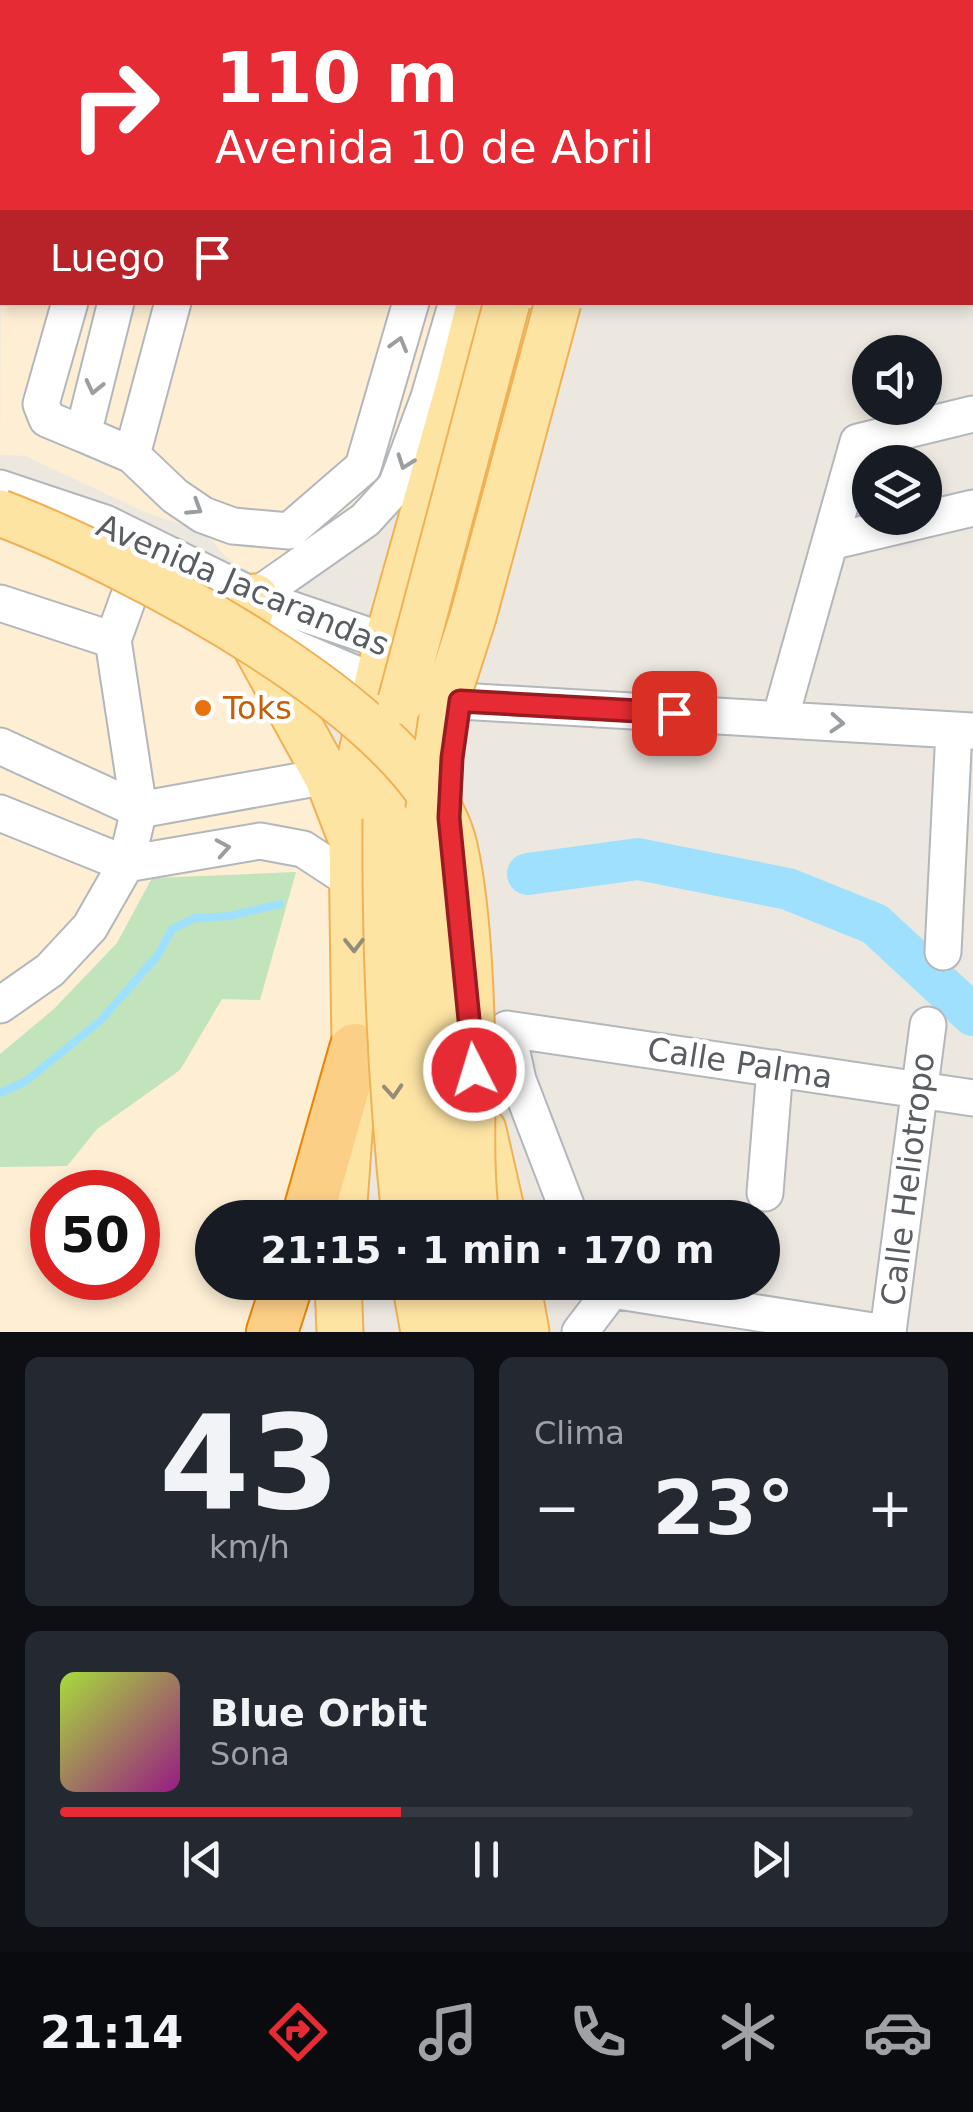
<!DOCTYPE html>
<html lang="es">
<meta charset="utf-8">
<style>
body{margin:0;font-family:"DejaVu Sans",sans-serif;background:#242831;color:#f1f3f6;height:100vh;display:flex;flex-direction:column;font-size:38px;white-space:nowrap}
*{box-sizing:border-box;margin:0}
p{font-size:32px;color:#9ea1a6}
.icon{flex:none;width:55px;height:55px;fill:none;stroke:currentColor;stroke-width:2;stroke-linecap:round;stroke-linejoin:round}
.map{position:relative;height:1332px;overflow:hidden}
.drawer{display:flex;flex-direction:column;gap:25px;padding:25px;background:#0d0f14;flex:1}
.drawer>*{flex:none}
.top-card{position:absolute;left:0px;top:0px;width:975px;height:305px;box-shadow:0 5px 15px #0003;background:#e72b34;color:#fff;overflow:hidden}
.fabs{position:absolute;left:852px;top:335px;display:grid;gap:20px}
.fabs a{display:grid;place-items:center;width:90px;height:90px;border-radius:50%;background:#171b24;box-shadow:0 5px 15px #0003;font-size:50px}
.speed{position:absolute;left:30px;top:1170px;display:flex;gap:20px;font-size:50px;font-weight:700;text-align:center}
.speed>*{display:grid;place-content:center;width:130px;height:130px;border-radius:50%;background:#171b24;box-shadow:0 5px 15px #0003;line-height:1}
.speed .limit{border:15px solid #d22;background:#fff;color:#111}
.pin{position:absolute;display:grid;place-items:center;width:85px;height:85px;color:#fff;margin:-42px;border-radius:20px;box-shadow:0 5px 15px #0006}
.me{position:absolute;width:110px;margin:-55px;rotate:355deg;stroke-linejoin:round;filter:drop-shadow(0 0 8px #0008)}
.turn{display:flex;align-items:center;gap:35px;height:210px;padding:0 50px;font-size:45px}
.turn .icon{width:130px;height:130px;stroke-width:2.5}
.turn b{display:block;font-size:70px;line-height:85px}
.then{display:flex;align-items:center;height:95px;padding:0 50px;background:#0003;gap:20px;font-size:38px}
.big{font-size:75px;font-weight:600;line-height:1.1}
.drawer .widget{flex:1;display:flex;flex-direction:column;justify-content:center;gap:15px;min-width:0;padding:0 35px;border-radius:15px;background:#242831}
.drawer .dial{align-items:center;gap:0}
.dial b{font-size:130px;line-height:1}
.song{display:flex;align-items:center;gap:30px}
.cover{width:120px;height:120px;border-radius:15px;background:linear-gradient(135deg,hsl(80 70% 55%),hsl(310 70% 35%))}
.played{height:10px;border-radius:5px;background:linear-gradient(90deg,#e72b34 40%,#363941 40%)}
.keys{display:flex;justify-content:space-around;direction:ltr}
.heat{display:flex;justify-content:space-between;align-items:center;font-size:55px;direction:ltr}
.drawer .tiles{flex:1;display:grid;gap:25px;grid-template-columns:1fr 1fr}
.widget:last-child{grid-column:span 2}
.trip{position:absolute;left:195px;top:1200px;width:585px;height:100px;border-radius:50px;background:#171b24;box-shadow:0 5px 15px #0003;font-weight:600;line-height:100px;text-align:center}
.dock{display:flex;height:160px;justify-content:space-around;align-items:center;background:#090b0e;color:#9ea1a6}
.dock .icon{width:70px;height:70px}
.dock .selected{color:#e72b34}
.dock b{font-size:45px;color:#f1f3f6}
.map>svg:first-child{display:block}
.commercial{fill:#fdeed4;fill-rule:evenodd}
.green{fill:#c1e4bc}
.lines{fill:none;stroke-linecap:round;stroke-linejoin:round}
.stream{stroke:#9ee0fe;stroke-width:8}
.river{stroke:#9ee0fe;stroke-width:42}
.minor-casing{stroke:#b3b7bb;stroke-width:39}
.major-casing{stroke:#f0b155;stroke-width:49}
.highway-casing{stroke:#ea8402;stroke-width:54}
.minor{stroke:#fff;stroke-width:35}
.major{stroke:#fee4a3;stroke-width:45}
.highway{stroke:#fccf87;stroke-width:50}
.major-bridge-casing{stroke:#f0b155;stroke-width:49;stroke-linecap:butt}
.major-bridge{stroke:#fee4a3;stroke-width:45}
.oneway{stroke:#9b9ea0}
.oneway2{stroke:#938c78}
.route-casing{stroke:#961c22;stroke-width:25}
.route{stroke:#e72b34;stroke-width:18}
.food-dot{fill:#e8710a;stroke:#fff;stroke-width:4}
.labels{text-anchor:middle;stroke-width:9;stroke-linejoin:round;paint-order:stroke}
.street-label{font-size:32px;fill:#595d61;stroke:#fff}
.food-label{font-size:32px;fill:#c56008;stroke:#fff;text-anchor:start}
</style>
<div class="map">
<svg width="973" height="1332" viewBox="0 0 973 1332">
<rect width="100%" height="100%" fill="#ece8e0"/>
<path class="commercial" d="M21 0H552L19 2Z
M2 42V302L457 303 397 483 276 572 257 574 241 567 226 557 205 533 145 512 25 456 0 455Z
M0 535 258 652 352 901 309 1217 212 1218V1282L292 1283 279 1332H0V1167L67 1166 97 1129 180 1070 222 999 152 878 117 943 54 1009 0 1054ZM52 1192H138V1278H52Z"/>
<path class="green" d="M296 872 260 1000 222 999 180 1070 97 1129 67 1166 0 1167V1054L54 1009 117 943 152 878Z"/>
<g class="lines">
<path class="stream" d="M0 1093 26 1081 100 1021 158 955 172 929 195 918 230 916 280 904"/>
<path class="river" d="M528 874 638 859 788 889 875 924 973 1015"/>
<g class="minor-casing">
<path id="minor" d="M863 0 865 2
M529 2V0
M903 2 905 0
M972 237H973
M70 302 41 404 47 419 83 434
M116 302 83 434 132 455 175 496 203 515 233 526 289 531 363 467 411 302
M132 455 173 302
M0 488 105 523 255 597 387 642 405 656
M830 542 973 508
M255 597 365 520 396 486 429 397 457 302
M0 603 113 640
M271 638 377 683 460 701 973 731
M780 719 858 442 973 414
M0 746 139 810 327 776
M0 813 126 864 260 841 303 849 352 881
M943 952 954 730
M0 1005 50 970 90 927 126 864 139 810 113 640 135 579
M765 1193 775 1068
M571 1218 518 1080 507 1029 973 1098
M594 1282 612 1290 879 1332
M580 1332 612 1290
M888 1332 928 1025"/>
</g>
<g class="major-casing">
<path id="major" d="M552 2V0
M587 2V0
M657 2 658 0
M255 597 245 627 327 776 349 833
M386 819 399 722
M483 1130 503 1218
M343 1218 355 1049 352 839 360 761 387 642 460 382 480 302
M338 1282 340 1332
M415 1282 424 1332
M451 1282 460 1332
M486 1282 493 1332
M517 1282 526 1332"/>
</g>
<g class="highway-casing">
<path id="highway" d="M307 1218 355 1049
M272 1332 288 1282"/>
</g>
<use href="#minor" class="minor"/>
<use href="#major" class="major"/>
<use href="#highway" class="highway"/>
<g class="major-bridge-casing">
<path id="major-bridge" d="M0 513C122 559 423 712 454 846 468 907 471 995 472 1058 473 1112 469 1164 476 1218
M401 701 507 302
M386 819C385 953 391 1084 405 1218
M439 1218 428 1092 427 822 443 710 473 617 558 302"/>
</g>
<use href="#major-bridge" class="major-bridge"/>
</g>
<defs><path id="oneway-chevron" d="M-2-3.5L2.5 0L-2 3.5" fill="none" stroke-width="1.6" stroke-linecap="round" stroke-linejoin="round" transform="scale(2.5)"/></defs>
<g class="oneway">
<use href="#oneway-chevron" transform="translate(399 344) rotate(-74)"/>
<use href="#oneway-chevron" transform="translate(94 387) rotate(103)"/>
<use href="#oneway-chevron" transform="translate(405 462) rotate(110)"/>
<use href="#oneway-chevron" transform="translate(195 508) rotate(32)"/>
<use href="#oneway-chevron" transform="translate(837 723) rotate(4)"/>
<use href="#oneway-chevron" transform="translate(223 848) rotate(-10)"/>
</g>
<g class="oneway2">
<use href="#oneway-chevron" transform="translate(354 945) rotate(89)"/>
<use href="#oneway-chevron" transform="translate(393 1091) rotate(86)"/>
</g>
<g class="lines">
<g class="route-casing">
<path id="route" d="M474 1070 449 818 452 758 460 701 674 713"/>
</g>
<use href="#route" class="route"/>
</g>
<circle class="food-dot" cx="203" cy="708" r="10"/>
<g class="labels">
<g class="street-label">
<text transform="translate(243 585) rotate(23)" y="11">Avenida Jacarandas</text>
<text transform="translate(740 1063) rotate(9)" y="11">Calle Palma</text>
<text transform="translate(908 1179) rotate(-83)" y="11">Calle Heliotropo</text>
</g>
<g class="food-label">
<text x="223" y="719">Toks</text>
</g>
</g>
</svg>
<div class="fabs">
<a><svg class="icon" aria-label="sound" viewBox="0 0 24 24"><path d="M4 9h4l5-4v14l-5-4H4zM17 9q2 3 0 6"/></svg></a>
<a><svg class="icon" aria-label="layers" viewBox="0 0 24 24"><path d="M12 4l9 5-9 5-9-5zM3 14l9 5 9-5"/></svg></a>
</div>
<div class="speed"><div class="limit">50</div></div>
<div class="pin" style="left:674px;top:713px;background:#d93025"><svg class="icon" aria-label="arrive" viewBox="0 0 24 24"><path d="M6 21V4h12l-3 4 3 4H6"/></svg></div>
<svg class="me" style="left:474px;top:1070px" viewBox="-20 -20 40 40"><circle r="17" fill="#e72b34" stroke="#fff" stroke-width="3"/><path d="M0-11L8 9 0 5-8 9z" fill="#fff"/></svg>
<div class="trip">21:15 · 1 min · 170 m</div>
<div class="top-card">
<div class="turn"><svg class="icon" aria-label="right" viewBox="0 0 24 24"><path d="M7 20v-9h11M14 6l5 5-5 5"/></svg><div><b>110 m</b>Avenida 10 de Abril</div></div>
<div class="then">Luego<svg class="icon" aria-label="arrive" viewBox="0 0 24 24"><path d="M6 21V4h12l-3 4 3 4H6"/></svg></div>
</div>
</div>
<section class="drawer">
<div class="tiles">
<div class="widget dial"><b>43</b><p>km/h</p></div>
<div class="widget"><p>Clima</p>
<div class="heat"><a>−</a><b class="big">23°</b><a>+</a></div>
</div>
<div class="widget">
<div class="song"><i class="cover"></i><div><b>Blue Orbit</b><p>Sona</p></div></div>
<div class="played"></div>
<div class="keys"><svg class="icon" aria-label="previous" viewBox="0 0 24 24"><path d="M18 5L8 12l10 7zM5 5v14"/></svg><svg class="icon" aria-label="pause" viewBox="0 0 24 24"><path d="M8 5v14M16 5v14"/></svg><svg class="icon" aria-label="next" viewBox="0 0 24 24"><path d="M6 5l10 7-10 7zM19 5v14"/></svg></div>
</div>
</div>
</section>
<nav class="dock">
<b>21:14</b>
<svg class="icon selected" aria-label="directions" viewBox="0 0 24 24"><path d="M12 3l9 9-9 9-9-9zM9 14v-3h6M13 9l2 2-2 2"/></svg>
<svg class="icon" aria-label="music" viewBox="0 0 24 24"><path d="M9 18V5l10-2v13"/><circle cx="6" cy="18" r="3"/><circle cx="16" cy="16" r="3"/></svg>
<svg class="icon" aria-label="phone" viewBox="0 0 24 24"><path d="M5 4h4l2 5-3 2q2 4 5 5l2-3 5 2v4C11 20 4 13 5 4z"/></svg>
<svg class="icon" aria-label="climate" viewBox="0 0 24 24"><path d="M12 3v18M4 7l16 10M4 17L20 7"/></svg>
<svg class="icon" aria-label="car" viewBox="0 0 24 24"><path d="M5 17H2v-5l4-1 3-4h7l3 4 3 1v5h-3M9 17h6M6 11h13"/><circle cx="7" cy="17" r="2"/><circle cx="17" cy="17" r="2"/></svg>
</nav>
